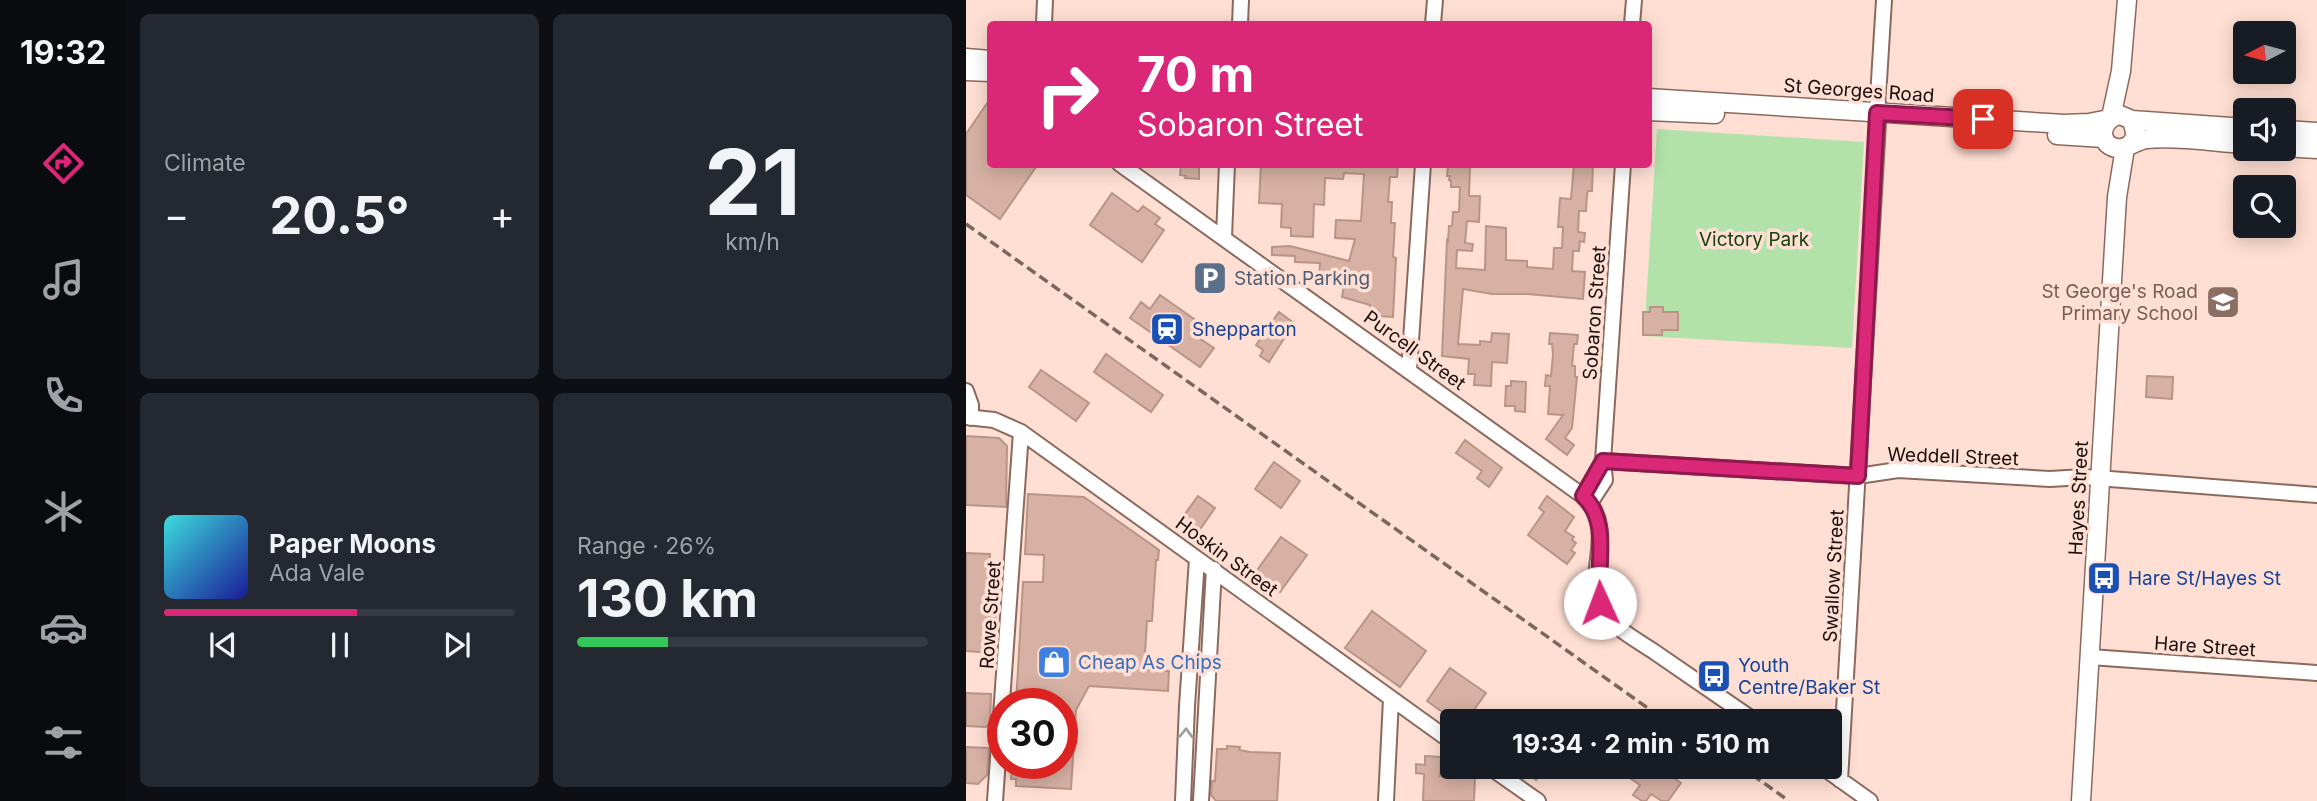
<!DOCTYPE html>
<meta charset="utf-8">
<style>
body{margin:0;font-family:Inter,sans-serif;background:#242831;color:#f1f3f6;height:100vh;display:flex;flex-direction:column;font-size:26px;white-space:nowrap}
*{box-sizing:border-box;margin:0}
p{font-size:23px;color:#9ea1a6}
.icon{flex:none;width:38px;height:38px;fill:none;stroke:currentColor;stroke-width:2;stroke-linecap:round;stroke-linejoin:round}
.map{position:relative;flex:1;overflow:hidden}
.details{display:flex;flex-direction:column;gap:14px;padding:14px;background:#0d0f14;width:840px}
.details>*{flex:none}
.guide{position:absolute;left:21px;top:21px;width:665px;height:147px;border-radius:7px;box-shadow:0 4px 18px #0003;background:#db2777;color:#fff;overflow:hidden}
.needle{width:46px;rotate:264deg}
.fabs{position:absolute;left:1267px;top:21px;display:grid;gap:14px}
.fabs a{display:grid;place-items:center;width:63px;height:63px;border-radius:7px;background:#171b24;box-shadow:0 4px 18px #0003;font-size:35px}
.speed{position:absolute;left:21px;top:688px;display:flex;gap:14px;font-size:35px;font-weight:700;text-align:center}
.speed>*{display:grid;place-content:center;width:91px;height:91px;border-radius:50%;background:#171b24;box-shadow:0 4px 18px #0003;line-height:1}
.speed .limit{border:10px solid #d22;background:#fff;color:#111}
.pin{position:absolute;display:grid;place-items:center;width:60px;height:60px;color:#fff;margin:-30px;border-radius:14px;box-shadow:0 4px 10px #0006}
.me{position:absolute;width:77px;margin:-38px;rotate:358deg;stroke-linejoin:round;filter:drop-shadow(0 0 5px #0008)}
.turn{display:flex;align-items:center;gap:24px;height:147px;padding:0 35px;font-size:32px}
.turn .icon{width:91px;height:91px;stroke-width:2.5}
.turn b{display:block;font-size:49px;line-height:60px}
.big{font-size:52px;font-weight:700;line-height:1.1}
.details .widget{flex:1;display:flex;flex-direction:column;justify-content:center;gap:10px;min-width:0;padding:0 24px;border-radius:10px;background:#242831}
.details .dial{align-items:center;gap:0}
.dial b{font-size:91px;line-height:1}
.song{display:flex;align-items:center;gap:21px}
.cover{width:84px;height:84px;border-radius:10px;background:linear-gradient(135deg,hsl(180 70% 55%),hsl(240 70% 35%))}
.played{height:7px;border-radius:4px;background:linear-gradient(90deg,#db2777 55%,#363941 55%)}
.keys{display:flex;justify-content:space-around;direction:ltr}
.heat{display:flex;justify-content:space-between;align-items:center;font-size:38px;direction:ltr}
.charge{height:10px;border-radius:5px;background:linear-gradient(90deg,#34c759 26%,#363941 0)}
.details .tiles{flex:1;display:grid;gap:14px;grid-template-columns:repeat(2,1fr)}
.trip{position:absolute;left:474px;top:709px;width:402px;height:70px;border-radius:7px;background:#171b24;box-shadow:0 4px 18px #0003;font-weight:700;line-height:70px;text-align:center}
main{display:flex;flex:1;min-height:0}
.tabs{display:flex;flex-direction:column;width:126px;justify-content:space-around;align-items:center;background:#090b0e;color:#9ea1a6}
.tabs .icon{width:49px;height:49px}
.tabs .active{color:#db2777}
.tabs b{font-size:32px;color:#f1f3f6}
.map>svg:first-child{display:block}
.green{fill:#b2e2aa}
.building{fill:#d7b1a4;stroke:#b99487;stroke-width:2}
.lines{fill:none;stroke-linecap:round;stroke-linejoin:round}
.minor-casing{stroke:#8c695d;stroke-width:18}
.tertiary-casing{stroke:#8c695d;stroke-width:21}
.minor{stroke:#fff;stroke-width:14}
.tertiary{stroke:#fff;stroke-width:18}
.rail{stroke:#7c675f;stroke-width:3.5;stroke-dasharray:10 5;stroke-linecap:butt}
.oneway{stroke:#a49f9d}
.route-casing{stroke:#8e194d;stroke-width:18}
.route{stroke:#db2777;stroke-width:12}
.labels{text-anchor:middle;stroke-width:7;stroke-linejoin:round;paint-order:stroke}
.street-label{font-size:19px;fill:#1c0f0b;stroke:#ffdfd3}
.park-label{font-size:19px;fill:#13420b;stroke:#ffdfd3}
.service-label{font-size:19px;fill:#4e5e75;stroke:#ffdfd3;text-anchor:start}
.education-label{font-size:19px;fill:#785e54;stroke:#ffdfd3;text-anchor:end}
.transit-label{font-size:19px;fill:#164399;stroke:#ffdfd3;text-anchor:start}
.shop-label{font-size:19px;fill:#366cbe;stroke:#ffdfd3;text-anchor:start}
</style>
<main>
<nav class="tabs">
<b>19:32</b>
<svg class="icon active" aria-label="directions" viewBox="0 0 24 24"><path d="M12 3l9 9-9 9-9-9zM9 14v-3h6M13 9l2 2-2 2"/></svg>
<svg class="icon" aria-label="music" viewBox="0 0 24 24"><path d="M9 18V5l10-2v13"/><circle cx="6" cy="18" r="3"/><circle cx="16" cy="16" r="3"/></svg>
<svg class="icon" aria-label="phone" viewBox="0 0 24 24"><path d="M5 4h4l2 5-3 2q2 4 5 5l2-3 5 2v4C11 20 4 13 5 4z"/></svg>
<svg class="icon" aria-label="climate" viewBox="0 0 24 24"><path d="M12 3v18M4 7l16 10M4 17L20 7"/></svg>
<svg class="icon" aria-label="car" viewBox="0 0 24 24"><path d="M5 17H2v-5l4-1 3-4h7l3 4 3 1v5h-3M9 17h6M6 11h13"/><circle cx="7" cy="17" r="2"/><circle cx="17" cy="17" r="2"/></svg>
<svg class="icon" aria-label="filters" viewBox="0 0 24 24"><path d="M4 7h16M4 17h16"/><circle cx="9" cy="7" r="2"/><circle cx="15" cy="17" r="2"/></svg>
</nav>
<section class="details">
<div class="tiles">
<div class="widget"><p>Climate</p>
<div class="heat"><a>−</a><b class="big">20.5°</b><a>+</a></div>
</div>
<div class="widget dial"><b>21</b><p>km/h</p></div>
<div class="widget">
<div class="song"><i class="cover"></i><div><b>Paper Moons</b><p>Ada Vale</p></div></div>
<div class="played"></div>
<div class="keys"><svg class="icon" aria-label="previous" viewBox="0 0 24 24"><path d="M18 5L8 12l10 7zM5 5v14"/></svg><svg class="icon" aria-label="pause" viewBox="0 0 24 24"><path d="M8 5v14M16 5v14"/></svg><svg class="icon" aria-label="next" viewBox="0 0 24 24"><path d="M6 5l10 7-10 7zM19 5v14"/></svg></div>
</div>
<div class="widget"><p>Range · 26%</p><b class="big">130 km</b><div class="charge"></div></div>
</div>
</section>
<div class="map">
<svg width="1351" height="801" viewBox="0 0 1351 801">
<rect width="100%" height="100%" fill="#ffdfd3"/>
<path class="green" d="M691 129 898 142 886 348 678 336Z"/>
<path class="building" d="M24 99V164H72L34 219 0 195V134Z
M215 164 233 166V179L219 178 220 176 214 175Z
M295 164H432L431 177H424L422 202H426L425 223H429L427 257 430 258 427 317 413 316V311L404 310V305L376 297 378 285 353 278 354 263 329 262V256L306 255V247L324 246 383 261 389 239 369 238 370 220 395 221 398 174 378 173 377 179 359 178 358 205 348 204 347 237 325 236V228L315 227 316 204 293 203Z
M497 164 504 167 503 196H514L513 222 501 221 499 243 507 244 506 251 491 250 490 268 519 270 520 226 540 228V260L561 261V267L587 269 588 248H596L597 227H592L594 198 605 199 608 164H627L626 191H622L621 195 620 211H613L612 232 619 233 618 242 614 241 613 251H607L606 271 619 272 617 299 561 294H526L497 289 492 344 514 345V341L525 342 526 333 543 334 541 363 526 362 525 386 508 385 509 374H502L503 359 476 356 481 240 482 241 483 226H486L487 212H493L494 187H485V181L483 180 484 176H481L482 165Z
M146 193 172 212 177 206 194 218 189 224 198 230 176 262 124 225Z
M194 295 231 321 224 332 248 348 234 367 164 318 175 302 184 309Z
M684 307H697V312H712V330H696V335H677V312H684Z
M313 312 328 323 303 362 294 356 297 350 290 345Z
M584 333 612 335 611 344H608L606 366H609V377H611L606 428 599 438 608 445 601 455 580 439 597 415 582 414 584 386H579L580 375 585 376 587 354 586 344H583Z
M140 354 197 395 185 412 128 372Z
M75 370 123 403 110 421 63 387Z
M1181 376 1207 377 1206 399 1180 397Z
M545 381 560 382 559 412 549 411V406H539L540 386H545Z
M0 436 33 438 41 446 40 507 0 505Z
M499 440 536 468 523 487 511 478 516 471 490 453Z
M308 462 334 481 315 508 289 489Z
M62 494 118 497 193 550 192 560H190L186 621H181L178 670 203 671 202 691 123 686 110 710 105 789 50 786V779H45L46 763H96V704H50L57 582H77L78 555 59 554Z
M232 496 249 508 230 535 213 522Z
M581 496 608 517 599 531 608 537 606 540 610 543 605 550 609 553 601 564 562 535 578 512 573 508Z
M315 537 341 555 314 592 289 573Z
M0 553 24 554 22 582 32 583 27 653 0 651Z
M406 611 460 651 434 687 379 648Z
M484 668 520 693 500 721H489L461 701Z
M0 693 25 694 24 723 20 727 0 726Z
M261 746 274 747 273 750 284 752 314 753 311 801H250L245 795 246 781H249L251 749H261Z
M0 747 23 748 21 775 12 784 0 783Z
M459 756 475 757 474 776 509 778 508 801H457L458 774 450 773V764L459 765Z
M552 766H580L570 780Z
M665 766H692L715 783 702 801H696L685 794 680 801H676L667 795 674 785 659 775Z"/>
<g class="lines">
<g class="minor-casing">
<path id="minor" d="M78 24 79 0
M274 24 275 0
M467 24 469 0
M666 24 668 0
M911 113 918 0
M154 164 617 496C653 529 617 573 636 609 646 628 673 641 690 653 723 676 756 698 789 721
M258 237 261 164
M443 370 457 164
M0 391 5 405V418
M0 417 28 420 55 432 486 742
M637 461 892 476 932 470 1084 479 1118 477 1351 495
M617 496 637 461
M624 503 639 480 637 461 657 164
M1124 657 1351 673
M522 766 572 801
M855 766 904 801
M874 780 912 123
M29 801 55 432
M217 801 221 706 231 559
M235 801 248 569
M420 801 425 699"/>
</g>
<g class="tertiary-casing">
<path id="tertiary" d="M0 58 24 60
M0 71 24 72
M682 98 1098 124 1123 123 1143 119
M682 111 749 114
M1145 117 1155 71 1161 0
M1166 120 1279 128
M1318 130 1351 132
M1091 135 1138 138
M1164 145 1170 136 1166 120 1154 115C1136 117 1129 143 1150 148 1160 150 1170 140 1181 139 1212 136 1247 142 1279 144
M1318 147 1351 149
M1115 801 1151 197 1159 148"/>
</g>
<use href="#minor" class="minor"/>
<use href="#tertiary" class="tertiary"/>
<path class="rail" d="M0 224 700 721
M774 766 823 801"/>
</g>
<defs><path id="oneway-chevron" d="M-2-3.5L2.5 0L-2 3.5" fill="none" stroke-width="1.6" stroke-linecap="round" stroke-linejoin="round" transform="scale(1.75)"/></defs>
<use class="oneway" href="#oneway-chevron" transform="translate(220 733) rotate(-88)"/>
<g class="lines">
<g class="route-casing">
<path id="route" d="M634 603C629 568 646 523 617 496L637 461 892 476 911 113 1017 119"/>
</g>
<use href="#route" class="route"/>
</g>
<defs>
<g id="parking-square" transform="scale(1.75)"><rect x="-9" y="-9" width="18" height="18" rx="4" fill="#5c6f8a" stroke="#ffdfd3"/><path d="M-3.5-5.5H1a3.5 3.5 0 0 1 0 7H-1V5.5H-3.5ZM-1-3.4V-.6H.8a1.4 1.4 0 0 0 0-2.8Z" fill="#fff"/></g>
<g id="school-square" transform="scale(1.75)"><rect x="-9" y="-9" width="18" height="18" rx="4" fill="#8d6e63" stroke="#ffdfd3"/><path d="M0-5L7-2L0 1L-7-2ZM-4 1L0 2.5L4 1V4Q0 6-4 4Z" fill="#fff"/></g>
<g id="station-square" transform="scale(1.75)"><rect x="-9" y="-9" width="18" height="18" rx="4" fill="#1a4fb4" stroke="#ffdfd3"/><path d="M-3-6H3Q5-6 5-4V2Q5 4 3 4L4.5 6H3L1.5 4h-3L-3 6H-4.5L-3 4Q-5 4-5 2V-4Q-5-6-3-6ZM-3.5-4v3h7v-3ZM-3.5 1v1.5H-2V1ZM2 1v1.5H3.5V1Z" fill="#fff"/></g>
<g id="bus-square" transform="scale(1.75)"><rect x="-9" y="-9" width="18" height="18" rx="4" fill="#1a4fb4" stroke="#ffdfd3"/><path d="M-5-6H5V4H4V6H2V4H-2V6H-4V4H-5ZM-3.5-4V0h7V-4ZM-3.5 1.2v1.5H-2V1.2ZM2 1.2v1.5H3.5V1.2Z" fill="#fff"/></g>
<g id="shop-square" transform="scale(1.75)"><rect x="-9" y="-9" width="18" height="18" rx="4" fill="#3f7fe0" stroke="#ffdfd3"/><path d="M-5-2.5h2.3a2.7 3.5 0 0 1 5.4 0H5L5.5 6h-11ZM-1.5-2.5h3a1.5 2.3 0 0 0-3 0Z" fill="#fff"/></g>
</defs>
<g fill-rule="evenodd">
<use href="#parking-square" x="244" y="278"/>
<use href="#school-square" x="1257" y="302"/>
<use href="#station-square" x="201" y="329"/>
<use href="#bus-square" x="1138" y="578"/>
<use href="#shop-square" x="88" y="662"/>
<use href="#bus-square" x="748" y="676"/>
</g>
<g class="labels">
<g class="street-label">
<text transform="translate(893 90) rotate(4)" y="7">St Georges Road</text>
<text transform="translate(628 313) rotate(-86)" y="7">Sobaron Street</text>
<text transform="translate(449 350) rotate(36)" y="7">Purcell Street</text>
<text transform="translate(987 456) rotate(2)" y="7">Weddell Street</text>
<text transform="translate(1112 498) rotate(-87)" y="7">Hayes Street</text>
<text transform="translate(261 556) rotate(36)" y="7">Hoskin Street</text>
<text transform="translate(867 576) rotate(-87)" y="7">Swallow Street</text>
<text transform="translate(24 615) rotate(-86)" y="7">Rowe Street</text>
<text transform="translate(1239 646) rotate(4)" y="7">Hare Street</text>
</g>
<g class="park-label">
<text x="788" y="246">Victory Park</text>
</g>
<g class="service-label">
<text x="268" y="285">Station Parking</text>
</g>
<g class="education-label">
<text x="1232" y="298">St George's Road<tspan x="1232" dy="22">Primary School</tspan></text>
</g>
<g class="transit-label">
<text x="226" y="336">Shepparton</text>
<text x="1162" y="585">Hare St/Hayes St</text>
<text x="772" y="672">Youth<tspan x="772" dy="22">Centre/Baker St</tspan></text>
</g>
<g class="shop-label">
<text x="112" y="669">Cheap As Chips</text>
</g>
</g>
</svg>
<div class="fabs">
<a><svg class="needle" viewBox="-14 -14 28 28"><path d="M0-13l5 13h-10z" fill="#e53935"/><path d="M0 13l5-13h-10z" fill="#9ea1a6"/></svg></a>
<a><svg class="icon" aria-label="sound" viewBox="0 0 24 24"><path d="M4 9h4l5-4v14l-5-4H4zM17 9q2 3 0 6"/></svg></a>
<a><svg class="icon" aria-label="search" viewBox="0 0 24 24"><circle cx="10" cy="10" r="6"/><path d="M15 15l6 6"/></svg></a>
</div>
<div class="speed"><div class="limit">30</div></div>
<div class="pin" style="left:1017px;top:119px;background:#d93025"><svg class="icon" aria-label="arrive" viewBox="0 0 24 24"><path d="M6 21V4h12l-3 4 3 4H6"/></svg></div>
<svg class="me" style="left:634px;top:603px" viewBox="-20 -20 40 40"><circle r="19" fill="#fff"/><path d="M0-13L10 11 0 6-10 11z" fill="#db2777"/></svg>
<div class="trip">19:34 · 2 min · 510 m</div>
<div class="guide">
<div class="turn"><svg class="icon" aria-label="right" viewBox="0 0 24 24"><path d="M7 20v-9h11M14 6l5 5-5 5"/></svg><div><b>70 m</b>Sobaron Street</div></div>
</div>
</div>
</main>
